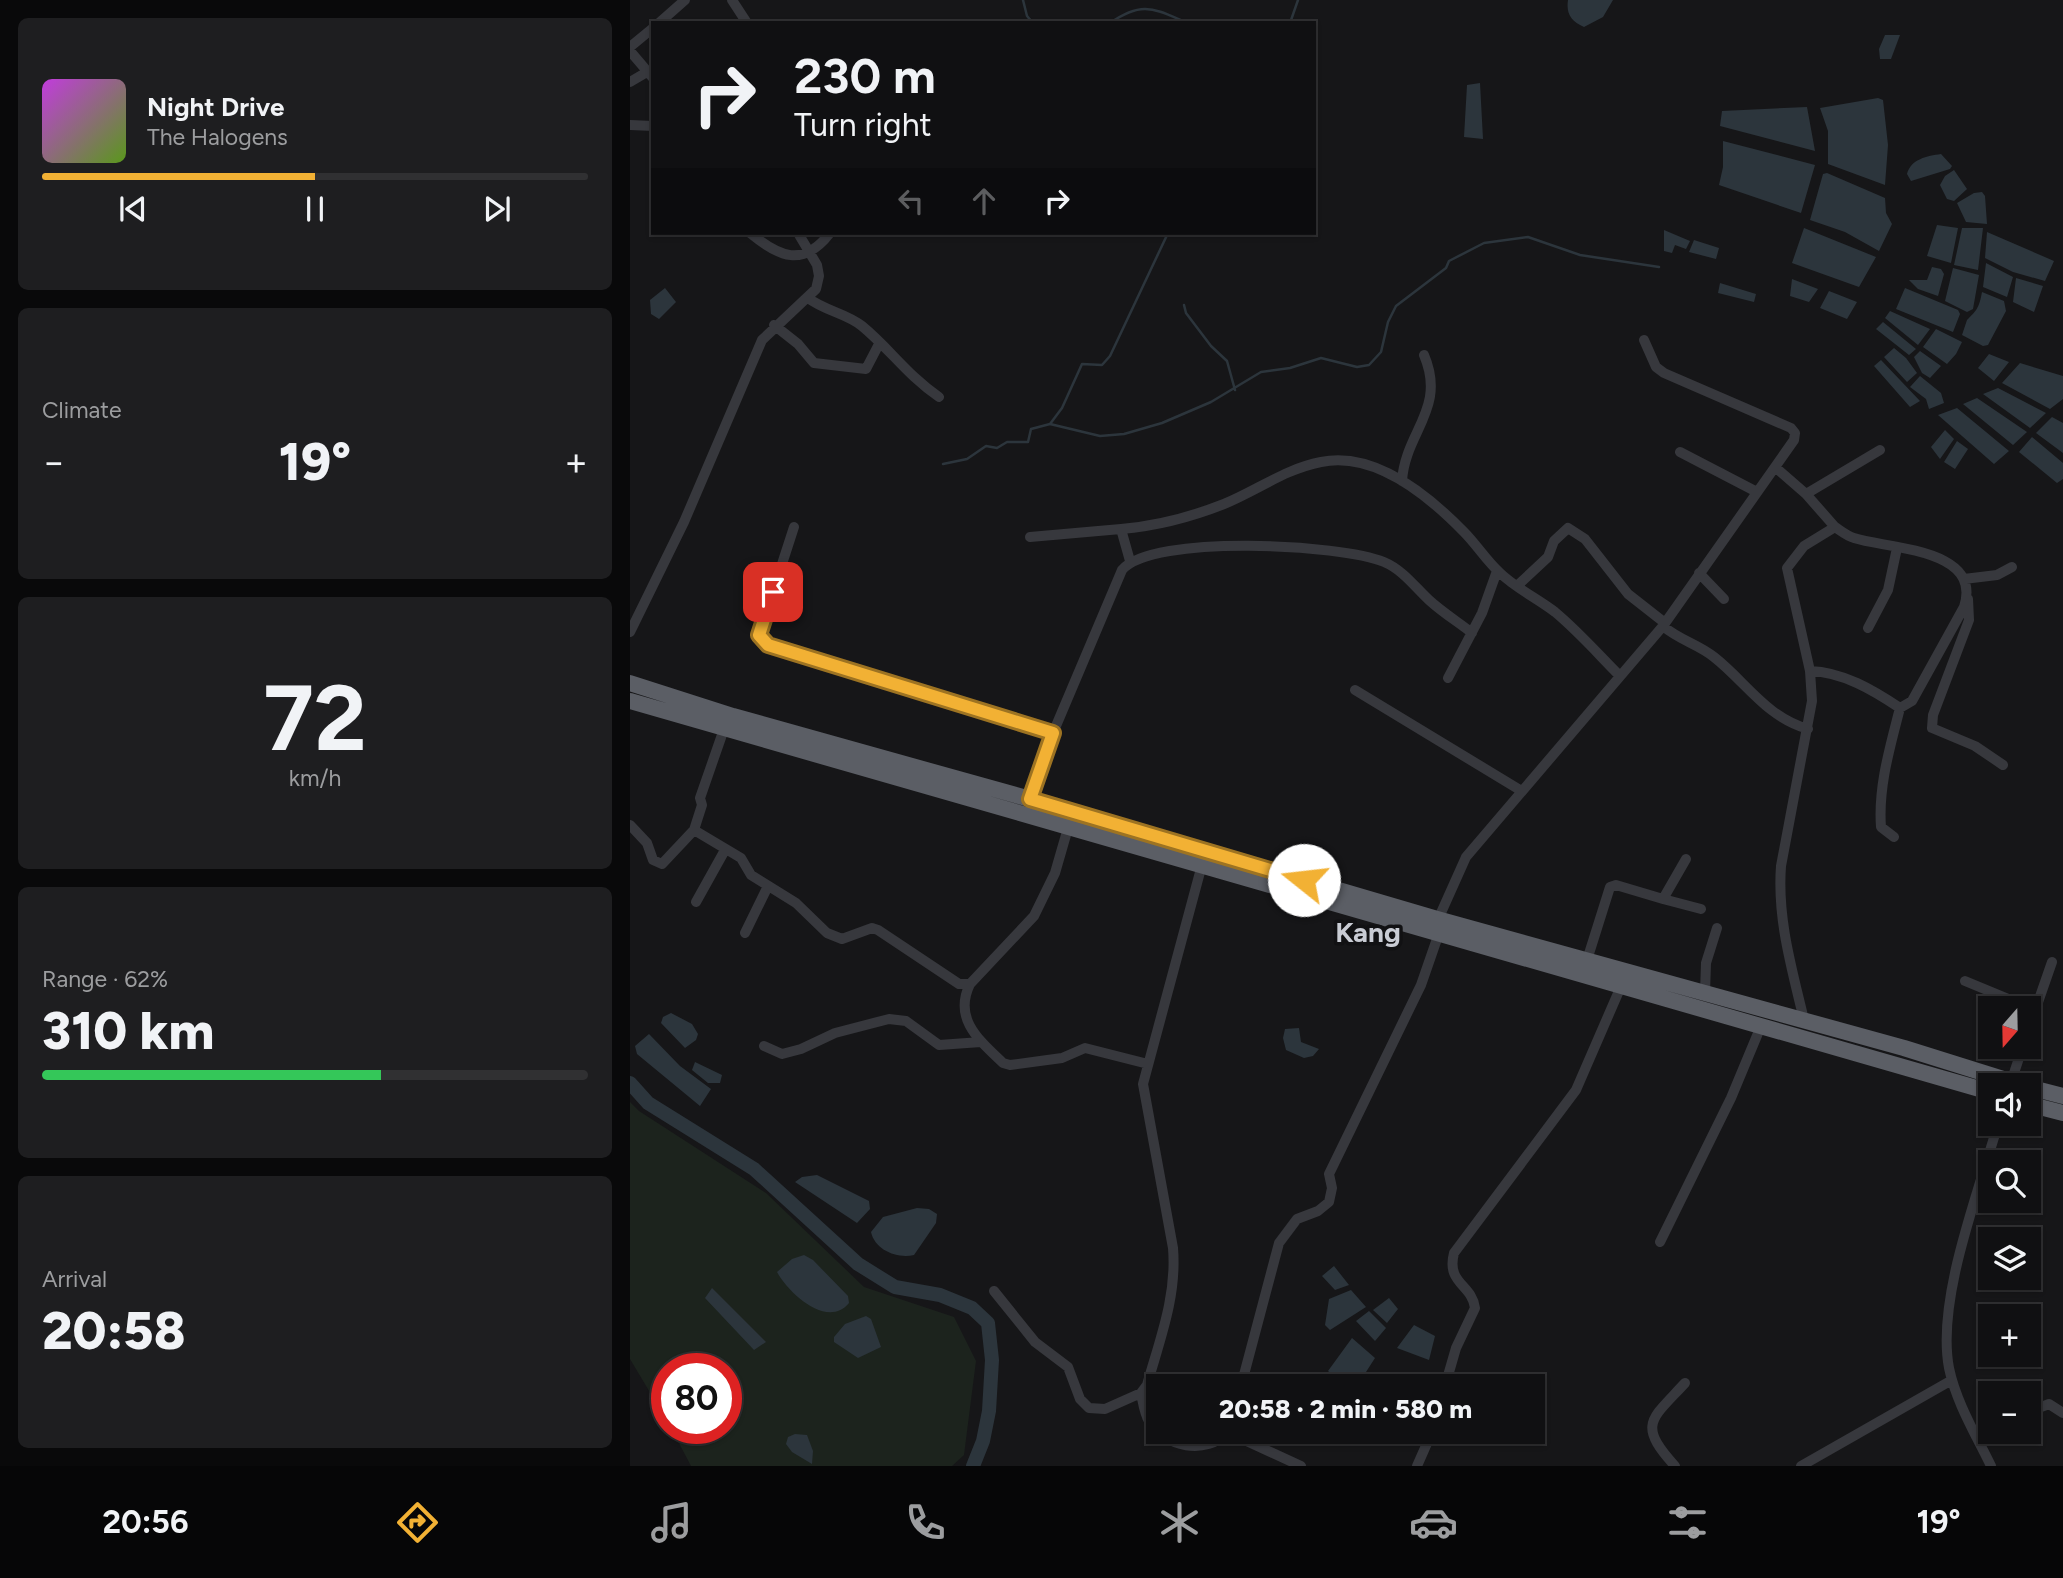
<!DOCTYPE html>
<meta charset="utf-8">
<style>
body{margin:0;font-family:Figtree,sans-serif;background:#1e1e20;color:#f1f3f6;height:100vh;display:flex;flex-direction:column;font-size:26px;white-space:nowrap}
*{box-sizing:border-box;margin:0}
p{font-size:23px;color:#9c9d9f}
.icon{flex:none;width:38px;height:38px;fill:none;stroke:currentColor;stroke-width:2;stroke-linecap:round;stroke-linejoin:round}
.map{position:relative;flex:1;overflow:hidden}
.drawer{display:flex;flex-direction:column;gap:18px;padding:18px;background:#09090a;width:630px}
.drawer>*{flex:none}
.banner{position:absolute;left:21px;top:21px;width:665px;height:214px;border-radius:0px;box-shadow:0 2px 5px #0004,0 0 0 2px #303032;background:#101012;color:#f1f3f6;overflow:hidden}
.needle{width:46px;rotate:200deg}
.buttons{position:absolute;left:1348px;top:996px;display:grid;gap:14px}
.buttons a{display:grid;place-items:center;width:63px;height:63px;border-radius:0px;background:#101012;box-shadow:0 2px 5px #0004,0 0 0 2px #303032;font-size:35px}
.speed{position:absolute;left:21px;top:1353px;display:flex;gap:14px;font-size:35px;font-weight:700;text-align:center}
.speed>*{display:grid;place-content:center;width:91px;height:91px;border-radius:50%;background:#101012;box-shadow:0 2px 5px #0004,0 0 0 2px #303032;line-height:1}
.speed .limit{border:10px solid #d22;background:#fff;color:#111}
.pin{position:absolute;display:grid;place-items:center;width:60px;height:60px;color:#fff;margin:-30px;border-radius:14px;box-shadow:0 4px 10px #0006}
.me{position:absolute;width:77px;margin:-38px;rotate:286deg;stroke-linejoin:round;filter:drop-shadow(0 0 5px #0008)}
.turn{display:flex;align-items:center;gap:24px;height:147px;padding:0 28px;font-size:32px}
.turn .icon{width:91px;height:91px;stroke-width:2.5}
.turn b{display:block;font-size:49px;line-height:60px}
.lanes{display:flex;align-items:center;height:66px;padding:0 28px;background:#0003;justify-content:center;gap:35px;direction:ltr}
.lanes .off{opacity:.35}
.big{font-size:52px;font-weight:800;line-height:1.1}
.drawer .card{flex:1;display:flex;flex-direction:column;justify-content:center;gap:10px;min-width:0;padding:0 24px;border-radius:10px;background:#1e1e20}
.drawer .dial{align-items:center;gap:0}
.dial b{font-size:91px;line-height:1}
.song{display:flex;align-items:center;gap:21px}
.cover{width:84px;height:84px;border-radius:10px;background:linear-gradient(135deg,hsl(290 70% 55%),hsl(90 70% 35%))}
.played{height:7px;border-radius:4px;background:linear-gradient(90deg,#f2b134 50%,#303032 50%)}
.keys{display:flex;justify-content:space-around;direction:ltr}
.heat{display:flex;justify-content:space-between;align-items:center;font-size:38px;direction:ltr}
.charge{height:10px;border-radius:5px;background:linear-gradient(90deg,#34c759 62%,#303032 0)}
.trip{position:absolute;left:516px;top:1374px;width:399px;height:70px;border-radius:0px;background:#101012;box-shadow:0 2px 5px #0004,0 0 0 2px #303032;font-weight:800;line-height:70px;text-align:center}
.dock{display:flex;height:112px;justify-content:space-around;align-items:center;background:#060607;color:#9c9d9f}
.dock .icon{width:49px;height:49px}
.dock .current{color:#f2b134}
.dock b{font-size:32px;color:#f1f3f6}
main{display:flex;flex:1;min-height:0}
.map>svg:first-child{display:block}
.green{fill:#1c231d}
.water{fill:#2c353c}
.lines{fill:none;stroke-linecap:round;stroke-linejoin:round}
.stream{stroke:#2c353c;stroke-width:2.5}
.river{stroke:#2c353c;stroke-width:14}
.minor{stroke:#37383d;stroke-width:10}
.trunk{stroke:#5b5e65;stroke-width:16}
.route-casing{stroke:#9d7322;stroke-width:18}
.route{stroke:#f2b134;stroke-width:12}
.labels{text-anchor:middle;stroke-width:7;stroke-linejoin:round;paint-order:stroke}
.quarter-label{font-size:28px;font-weight:bold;fill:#c9ccd4;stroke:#111113}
</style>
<main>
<section class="drawer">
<div class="card">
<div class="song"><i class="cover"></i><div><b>Night Drive</b><p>The Halogens</p></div></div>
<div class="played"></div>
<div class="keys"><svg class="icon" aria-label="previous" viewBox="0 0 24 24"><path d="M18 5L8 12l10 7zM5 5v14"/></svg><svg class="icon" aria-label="pause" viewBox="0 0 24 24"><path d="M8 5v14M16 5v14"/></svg><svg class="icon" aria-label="next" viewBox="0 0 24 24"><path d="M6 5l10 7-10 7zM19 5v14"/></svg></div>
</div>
<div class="card"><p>Climate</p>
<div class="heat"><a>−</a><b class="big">19°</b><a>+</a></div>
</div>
<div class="card dial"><b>72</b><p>km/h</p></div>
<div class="card"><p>Range · 62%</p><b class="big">310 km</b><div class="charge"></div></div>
<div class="card"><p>Arrival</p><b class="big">20:58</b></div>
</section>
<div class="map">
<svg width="1433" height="1466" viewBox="0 0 1433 1466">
<rect width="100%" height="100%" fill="#161618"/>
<path class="green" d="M0 1102 9 1111 136 1193 234 1287 324 1317 346 1361 334 1455 322 1466H61L41 1428H96V1368H37V1421L0 1359Z"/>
<path class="water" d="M938 0H983L973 17 954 27C941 21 936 14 938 0Z
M1255 35H1270L1261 59H1250L1249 49Z
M850 83 853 139 834 137 837 85Z
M1248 98 1253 100 1258 145 1255 185 1198 164V131L1190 108Z
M1177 107 1185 151 1090 126 1092 111Z
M1093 141 1185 165 1171 213 1089 185 1093 167Z
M1311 154 1322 166 1320 169 1281 181 1277 174C1281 159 1297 156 1311 154Z
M1324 170 1337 189 1324 201 1317 199 1310 185 1315 176Z
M1197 173 1255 198 1256 213 1262 224 1249 251 1215 232 1180 220 1193 174Z
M1352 192 1355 196 1357 224 1336 222 1327 203 1344 193Z
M1307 225 1328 228 1321 263 1297 256Z
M1174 228 1246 257 1229 287 1162 263Z
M1332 228H1353L1348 270 1324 265Z
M1034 230 1060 241 1056 249 1045 245 1042 253 1034 251Z
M1357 232 1424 261 1415 281 1383 272 1355 258Z
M1064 240 1089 248 1086 259 1059 252Z
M1356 263 1383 277 1377 297 1353 287Z
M1302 267 1311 269 1314 274 1308 296 1288 289 1279 280H1297Z
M1323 268 1349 275 1343 309 1337 312 1315 301Z
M1386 278 1413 286 1404 312 1383 302Z
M1162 279 1188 289 1179 302 1160 296Z
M1090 283 1126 294 1124 302 1088 293Z
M35 288 46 302 29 319 21 314 20 300Z
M1275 288 1328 310 1330 314 1323 332 1266 309Z
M1199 291 1227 302 1217 319 1190 308Z
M1352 292 1374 301 1376 311 1358 345 1353 346 1332 335 1337 320C1347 310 1349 308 1352 292Z
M1260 311 1300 329 1288 345 1255 318Z
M1253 322 1286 349 1279 355 1246 329Z
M1306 329 1332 342 1326 354 1317 364 1293 347Z
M1264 348 1276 358 1287 373 1277 382 1254 357Z
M1290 351 1311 366 1300 378 1292 373 1284 357Z
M1359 354 1379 362 1364 381 1348 368Z
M1251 360 1290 401 1280 407 1244 366Z
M1390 363 1433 376V399L1420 409 1372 383Z
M1290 376 1311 393 1314 403 1299 409 1296 399 1280 387Z
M1368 388 1416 413 1400 428 1353 394Z
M1347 398 1397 432 1383 445 1333 404Z
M1327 408 1379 451 1364 464 1308 415Z
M1422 417 1433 423V453L1406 433Z
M1315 430 1324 439 1310 459 1301 447Z
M1402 437 1433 463V479L1427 483 1389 452Z
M1327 441 1338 449 1325 469 1314 462Z
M41 1013 62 1024 68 1034 66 1040 55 1048 31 1023 33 1017Z
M669 1028 671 1042 689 1049 683 1056 674 1058 656 1050 653 1038 655 1029Z
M19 1034 50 1066 81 1089 70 1106 7 1054 5 1046Z
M65 1062 92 1075 90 1083H78L62 1070Z
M187 1175 239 1201 240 1209 227 1223 165 1182 172 1177Z
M287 1208 299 1209 307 1214 306 1223 284 1255C267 1259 245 1250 241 1232L253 1217Z
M174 1255 183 1260 218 1296 219 1303C198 1329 159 1294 147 1272L162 1259Z
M704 1266 719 1285 705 1290 692 1276Z
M82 1288 136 1342 124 1350 75 1298Z
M721 1290 736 1307 700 1330 695 1325 699 1299Z
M759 1298 768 1309 757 1323 743 1310Z
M739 1311 756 1328 745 1341 726 1321Z
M236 1316 241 1319 251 1347 228 1358 204 1342V1337L215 1324Z
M784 1325 805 1336 799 1360 767 1348Z
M722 1338 745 1358 727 1386 713 1384 698 1371Z
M165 1434 177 1435 183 1451 182 1464 162 1452 156 1444 158 1437Z"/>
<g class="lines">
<path class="stream" d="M393 0 397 16 403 23
M480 23C513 0 524 9 558 23
M660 23 668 0
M554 305 556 313 581 346 597 361 605 390
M420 424 470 436 494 434 532 423 581 402 631 372 660 368 691 358 727 367 739 365 751 352 758 322 766 306 816 268 819 261 854 243 898 237 950 255 1029 267
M313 464 337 459 356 446 367 448 377 442H398L401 429 420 424 432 408 452 364 472 365 480 356 538 233"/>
<path class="river" d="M0 1083 18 1103 124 1169 228 1264 265 1287 310 1295 342 1308 358 1323 362 1360 359 1411 353 1441 343 1466"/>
<path class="minor" d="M102 0 117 23
M29 23 55 0
M0 47 23 28
M0 51 23 78
M0 82 17 72
M0 125 23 126
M120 233C149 257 173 268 200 233
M178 298C195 311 216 313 232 326 260 349 277 375 309 397
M144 325 168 344 184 363 236 369 249 344
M1050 452 1127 492
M1145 467 1176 494 1205 527
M772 481C775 432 817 409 794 355
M1176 494 1250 450
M164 527 129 635 138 645 423 733
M400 537 491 529
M500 561 491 529C526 526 561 517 594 504 628 490 655 469 691 462 745 451 799 496 834 532 846 544 856 560 869 572 885 588 907 598 925 612 948 631 969 655 990 676
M1069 573 1094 599
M1334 579 1367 575 1382 567
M887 586 918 557 924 541 938 528 955 539 998 594 1035 623
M1338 599 1339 620 1303 715 1302 728 1345 746 1373 765
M1033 626C1049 640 1068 644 1084 657 1116 682 1136 717 1178 729
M1238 628 1258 590 1267 548
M0 632 54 522 132 340 186 289 189 276 187 265 168 233
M1180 671C1213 672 1243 690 1270 708
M818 678 852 613 867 571
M725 690 890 790
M94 729 70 798 72 805 64 830 111 858 121 875 166 903 197 933 212 939 242 928 248 930 329 984H340
M400 799 423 733 492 570C522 534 711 544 754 562 773 570 785 587 799 600 812 612 828 622 842 633
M0 825 17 843 23 860 32 864 64 830
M438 828 425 873 404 916 340 984C323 1019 349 1040 373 1063L380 1065 432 1058 455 1048 518 1064
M1033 899 1071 909
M66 902 95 850
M806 924 836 857 1033 626 1164 440 1165 433 1161 428 1034 373 1026 367 1014 340
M115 933 138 886
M957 960 980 887 986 885 1033 899 1056 859
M1335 981 1405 1010
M1075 993 1076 963 1087 928
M1174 1020C1162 969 1147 919 1151 866L1182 701 1180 671 1157 568 1174 546 1205 527C1211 531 1217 536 1224 538 1258 549 1353 548 1334 607L1282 701 1270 708C1260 747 1248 787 1251 827L1264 837
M1398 1031 1422 962
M134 1046 152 1054 171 1049 205 1033 259 1019 276 1021 309 1045 351 1042
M1380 1085 1393 1046
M1030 1242 1101 1098 1131 1026
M364 1291 405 1342 438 1367 450 1399 459 1408 475 1409 511 1393 517 1385C530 1339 547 1296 543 1248L513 1084 573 861
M611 1386 649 1243 667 1219 688 1211 699 1202 702 1188 699 1174 791 985 808 936
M815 1386 826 1348 845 1308C842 1284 816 1284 824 1253L946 1090 992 984
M511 1393C513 1402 514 1413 519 1421 534 1447 577 1456 597 1432L671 1466
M1398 1412 1419 1404 1433 1413
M1346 1435 1360 1429
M787 1466 802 1432
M1045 1466C1007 1424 1021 1420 1055 1383
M1171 1466 1322 1380
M1361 1466C1346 1435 1326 1402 1319 1368 1306 1300 1349 1191 1368 1124"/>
<path class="trunk" d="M0 683 103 716 400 799 807 919 1274 1048 1392 1085
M0 701 1360 1092
M1398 1087 1433 1096
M1398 1104 1433 1113"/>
</g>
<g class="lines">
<g class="route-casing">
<path id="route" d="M143 592 129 635 138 645 423 733 400 799 674 880"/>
</g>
<use href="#route" class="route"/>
</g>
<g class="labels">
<g class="quarter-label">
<text x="738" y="942">Kang</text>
</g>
</g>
</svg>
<div class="buttons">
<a><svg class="needle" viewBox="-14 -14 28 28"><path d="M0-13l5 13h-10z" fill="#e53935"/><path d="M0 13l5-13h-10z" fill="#9c9d9f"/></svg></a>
<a><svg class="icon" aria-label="sound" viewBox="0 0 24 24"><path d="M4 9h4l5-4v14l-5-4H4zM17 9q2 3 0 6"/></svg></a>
<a><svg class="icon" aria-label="search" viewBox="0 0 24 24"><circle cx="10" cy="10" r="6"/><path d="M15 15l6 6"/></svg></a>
<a><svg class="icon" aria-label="layers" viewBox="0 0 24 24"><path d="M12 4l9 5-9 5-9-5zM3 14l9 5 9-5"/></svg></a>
<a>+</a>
<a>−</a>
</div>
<div class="speed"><div class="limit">80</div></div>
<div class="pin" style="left:143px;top:592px;background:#d93025"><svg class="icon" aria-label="arrive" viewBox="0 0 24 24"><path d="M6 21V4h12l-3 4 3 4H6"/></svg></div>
<svg class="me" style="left:674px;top:880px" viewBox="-20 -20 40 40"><circle r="19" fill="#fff"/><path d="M0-13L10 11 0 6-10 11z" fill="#f2b134"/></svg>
<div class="trip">20:58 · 2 min · 580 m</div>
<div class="banner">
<div class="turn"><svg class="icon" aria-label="right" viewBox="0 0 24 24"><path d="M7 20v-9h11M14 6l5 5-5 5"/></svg><div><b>230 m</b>Turn right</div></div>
<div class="lanes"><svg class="icon off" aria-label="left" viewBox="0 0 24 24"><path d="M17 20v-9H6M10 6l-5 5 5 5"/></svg><svg class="icon off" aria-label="ahead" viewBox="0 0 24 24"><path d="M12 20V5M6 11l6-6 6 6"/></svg><svg class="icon" aria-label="right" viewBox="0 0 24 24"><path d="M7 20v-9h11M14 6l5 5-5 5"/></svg></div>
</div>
</div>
</main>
<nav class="dock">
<b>20:56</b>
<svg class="icon current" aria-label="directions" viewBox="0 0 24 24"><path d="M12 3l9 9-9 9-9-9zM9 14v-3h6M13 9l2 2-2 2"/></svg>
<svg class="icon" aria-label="music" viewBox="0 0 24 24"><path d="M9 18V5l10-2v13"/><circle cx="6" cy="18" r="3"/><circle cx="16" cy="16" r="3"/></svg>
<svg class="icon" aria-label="phone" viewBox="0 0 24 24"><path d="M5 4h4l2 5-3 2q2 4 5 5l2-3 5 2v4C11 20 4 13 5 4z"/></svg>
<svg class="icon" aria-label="climate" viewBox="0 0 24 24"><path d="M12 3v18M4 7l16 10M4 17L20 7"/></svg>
<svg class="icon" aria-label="car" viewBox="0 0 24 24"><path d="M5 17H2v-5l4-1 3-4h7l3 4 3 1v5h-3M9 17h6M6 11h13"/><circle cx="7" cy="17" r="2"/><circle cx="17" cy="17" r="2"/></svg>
<svg class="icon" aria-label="filters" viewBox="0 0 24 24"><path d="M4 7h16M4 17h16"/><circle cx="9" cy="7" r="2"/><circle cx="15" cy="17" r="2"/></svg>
<b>19°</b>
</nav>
